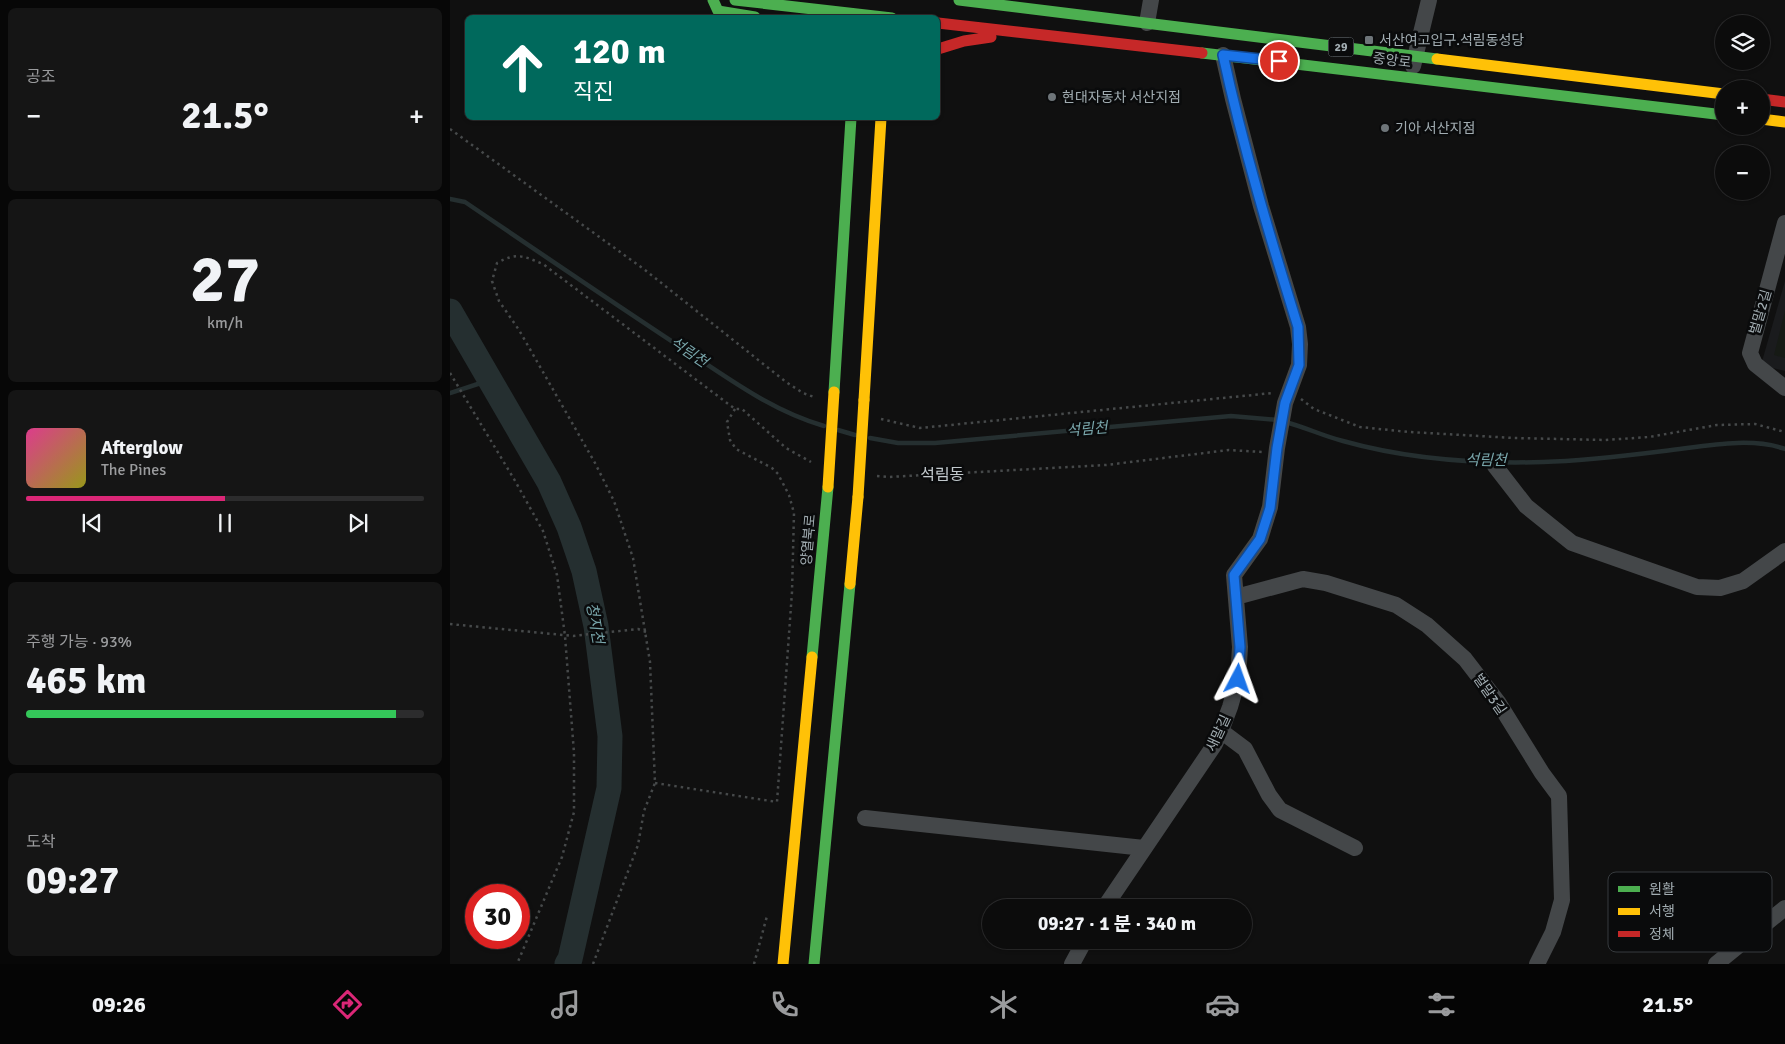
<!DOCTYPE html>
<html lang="ko">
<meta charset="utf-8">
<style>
body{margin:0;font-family:Signika,"Noto Sans KR",sans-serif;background:#151515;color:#f1f3f6;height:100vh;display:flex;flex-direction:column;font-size:19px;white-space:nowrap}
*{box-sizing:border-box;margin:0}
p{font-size:16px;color:#9a9b9d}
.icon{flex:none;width:28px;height:28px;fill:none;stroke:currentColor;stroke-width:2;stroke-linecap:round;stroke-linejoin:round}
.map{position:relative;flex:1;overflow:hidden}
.sheet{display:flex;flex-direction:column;gap:8px;padding:8px;background:#070707;width:450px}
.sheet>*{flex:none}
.banner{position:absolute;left:15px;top:15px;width:475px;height:105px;border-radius:8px;box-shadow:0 1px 4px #0004,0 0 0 1px #2c2c2d;background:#00695c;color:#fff;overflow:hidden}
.controls{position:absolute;left:1265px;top:15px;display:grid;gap:10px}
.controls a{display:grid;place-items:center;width:55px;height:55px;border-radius:50%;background:#0c0c0c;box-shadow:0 1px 4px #0004,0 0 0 1px #2c2c2d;font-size:25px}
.speed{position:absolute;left:15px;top:884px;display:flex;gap:10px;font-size:25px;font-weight:700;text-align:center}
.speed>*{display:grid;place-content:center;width:65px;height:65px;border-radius:50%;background:#0c0c0c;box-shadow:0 1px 4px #0004,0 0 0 1px #2c2c2d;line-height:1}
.speed .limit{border:8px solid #d22;background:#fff;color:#111}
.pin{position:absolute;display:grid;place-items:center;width:42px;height:42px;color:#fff;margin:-21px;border:2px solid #fff;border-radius:50%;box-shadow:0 1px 5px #0007}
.me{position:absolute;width:55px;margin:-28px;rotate:4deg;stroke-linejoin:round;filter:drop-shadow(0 0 4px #0008)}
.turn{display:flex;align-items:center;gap:18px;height:105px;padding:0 25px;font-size:22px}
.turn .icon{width:65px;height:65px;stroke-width:2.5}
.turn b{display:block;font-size:35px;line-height:42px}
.big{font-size:38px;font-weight:700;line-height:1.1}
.sheet .tile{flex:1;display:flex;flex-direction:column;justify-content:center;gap:8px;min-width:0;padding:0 18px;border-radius:8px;background:#151515}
.sheet .dial{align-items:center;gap:0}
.dial b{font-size:65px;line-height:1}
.song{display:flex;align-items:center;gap:15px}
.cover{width:60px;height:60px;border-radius:8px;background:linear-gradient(135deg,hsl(330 70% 55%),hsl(60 70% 35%))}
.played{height:5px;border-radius:2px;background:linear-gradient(90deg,#db2777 50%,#2c2c2d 50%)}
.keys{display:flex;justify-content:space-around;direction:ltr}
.heat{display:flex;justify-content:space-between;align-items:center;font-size:28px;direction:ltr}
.charge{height:8px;border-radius:4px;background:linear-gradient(90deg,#34c759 93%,#2c2c2d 0)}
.trip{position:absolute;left:532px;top:899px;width:270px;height:50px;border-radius:25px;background:#0c0c0c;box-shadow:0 1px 4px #0004,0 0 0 1px #2c2c2d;font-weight:700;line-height:50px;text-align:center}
.tab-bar{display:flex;height:80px;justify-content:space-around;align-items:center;background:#050505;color:#9a9b9d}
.tab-bar .icon{width:35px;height:35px}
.tab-bar .selected{color:#db2777}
.tab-bar b{font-size:22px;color:#f1f3f6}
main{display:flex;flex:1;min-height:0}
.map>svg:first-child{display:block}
.built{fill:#1a1b1d}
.green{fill:#161a15}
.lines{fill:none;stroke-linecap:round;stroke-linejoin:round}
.stream{stroke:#252f30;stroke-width:4.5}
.river{stroke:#252f30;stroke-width:25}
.path{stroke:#46494a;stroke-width:2.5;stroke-dasharray:2.5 4;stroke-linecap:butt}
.street{stroke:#444749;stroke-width:16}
.fast{stroke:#4caf50;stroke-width:11}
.slow{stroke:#ffc107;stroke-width:11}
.jam{stroke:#c62828;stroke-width:11}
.slow-bridge{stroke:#ffc107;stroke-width:11}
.route-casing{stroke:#114b97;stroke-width:12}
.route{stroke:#1a73e8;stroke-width:9}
.poi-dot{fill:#6e7579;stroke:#0a0b0c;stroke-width:2}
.labels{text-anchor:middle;stroke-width:5;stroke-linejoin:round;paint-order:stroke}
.shield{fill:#0a0b0c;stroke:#747c80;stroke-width:1}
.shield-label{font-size:12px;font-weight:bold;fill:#a1acb1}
.poi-label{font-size:14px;fill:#a1acb1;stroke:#0a0b0c;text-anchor:start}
.street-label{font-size:14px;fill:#a1acb1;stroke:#0a0b0c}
.water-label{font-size:15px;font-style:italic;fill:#79a6ab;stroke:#0a0b0c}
.quarter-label{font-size:16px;fill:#c2c9cd;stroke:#0a0b0c}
.key{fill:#0a0b0c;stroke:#373b3e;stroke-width:1}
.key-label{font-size:14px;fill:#a1acb1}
</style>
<main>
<section class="sheet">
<div class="tile"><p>공조</p>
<div class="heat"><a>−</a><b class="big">21.5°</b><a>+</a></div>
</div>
<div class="tile dial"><b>27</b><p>km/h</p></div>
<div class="tile">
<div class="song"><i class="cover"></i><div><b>Afterglow</b><p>The Pines</p></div></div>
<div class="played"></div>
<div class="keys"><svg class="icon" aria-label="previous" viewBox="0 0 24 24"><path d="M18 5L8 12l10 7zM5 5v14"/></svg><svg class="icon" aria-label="pause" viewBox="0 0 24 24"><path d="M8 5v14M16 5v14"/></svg><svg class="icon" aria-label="next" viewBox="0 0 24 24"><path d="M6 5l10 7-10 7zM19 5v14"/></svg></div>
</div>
<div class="tile"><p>주행 가능 · 93%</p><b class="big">465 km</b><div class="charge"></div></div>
<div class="tile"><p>도착</p><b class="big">09:27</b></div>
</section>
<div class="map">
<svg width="1335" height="964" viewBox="0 0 1335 964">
<rect width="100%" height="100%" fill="#101010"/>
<path class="built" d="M1335 281V371L1311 365Z"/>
<path class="green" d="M1335 311V358L1324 355Z"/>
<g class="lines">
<path class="stream" d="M0 199 15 202C87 251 159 300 232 348 277 377 321 411 374 426
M0 393 40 380
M835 422C855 427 873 436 893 441 957 459 1027 464 1093 462 1134 461 1174 456 1214 451 1251 447 1299 436 1335 449
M388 430 405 435
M420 438 448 443H485L781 416 828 420"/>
<path class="river" d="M0 311 99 482 119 527 134 571 146 626 160 736 159 788 120 959 117 964"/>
<path class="path" d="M0 129 195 270 336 382 353 393 364 397
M0 373 64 479 93 531 107 575 115 636 124 753V812L112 857 67 964
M851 399 864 409 910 427 959 432 1064 438 1155 440 1199 437 1267 425 1305 424 1335 432
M285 409 277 422 280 440 286 449 322 468 328 474 339 495 344 513 342 592 327 802
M431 419 470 428 823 393
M427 476 438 477 656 465 779 450 813 452
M0 624 123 636 188 629 196 632
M205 783 327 802
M143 964 188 845 194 811 205 783 200 662 183 558 164 501 145 463 69 330 49 301 42 281 47 263C67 252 73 256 93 264L285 409H292L336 448 361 462
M304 964 317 916"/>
<path class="street" d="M697 23 701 0
M963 66 979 0
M1335 223 1300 353 1305 364 1335 388
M1045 466 1076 506 1122 543 1247 587 1270 588 1293 581 1335 551
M786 597 853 579 876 583 946 605 977 625 1015 659 1048 702 1092 773 1109 796 1112 900 1103 932 1087 964
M771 731 795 749 819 795 830 810 905 848
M415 818 694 848
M654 908 765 744 771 731 780 707 788 679 790 647 784 575 810 539 820 507 827 448 835 403 849 365 850 344 848 327 811 206 783 99 773 55
M622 964 635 940
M1266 964 1335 908"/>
<path class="fast" d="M263 0 268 11 305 17
M285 0 442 18
M509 0 987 59
M752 53 1274 115
M384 392 401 118
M362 657 378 487
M364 964 400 584"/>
<path class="slow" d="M987 59 1274 94
M1311 119 1335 122
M414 400 431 118
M400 584 408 497
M333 964 362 657"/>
<path class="jam" d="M488 23 752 53
M488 49 514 41 541 37
M1311 99 1335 102"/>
<path class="slow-bridge" d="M378 487 384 392
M408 497 414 400"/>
</g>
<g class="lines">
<g class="route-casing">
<path id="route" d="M788 679 790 647 784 575 810 539 820 508 827 448 835 403 849 365 848 327C820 237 793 147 773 55L829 61"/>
</g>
<use href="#route" class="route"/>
</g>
<g class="poi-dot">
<rect x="914" y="35" width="10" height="10" rx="2.5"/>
<circle cx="602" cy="97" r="5"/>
<circle cx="935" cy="128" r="5"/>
</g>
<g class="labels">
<rect class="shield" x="878.5" y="37.5" width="25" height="19" rx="4"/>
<g class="shield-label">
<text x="891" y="51">29</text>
</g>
<g class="poi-label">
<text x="929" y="45">서산여고입구.석림동성당</text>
<text x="612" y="102">현대자동차 서산지점</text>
<text x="945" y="133">기아 서산지점</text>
</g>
<g class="street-label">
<text transform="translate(942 60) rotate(7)" y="5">중앙로</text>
<text transform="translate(1310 312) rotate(-74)" y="5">벌말2길</text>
<text transform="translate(358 540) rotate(-85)" y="5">양열북로</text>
<text transform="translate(1040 694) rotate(55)" y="5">벌말3길</text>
<text transform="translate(768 733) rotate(-65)" y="5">새말길</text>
</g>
<g class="water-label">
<text transform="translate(239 352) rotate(34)" y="5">석림천</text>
<text transform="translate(637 429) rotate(-5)" y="5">석림천</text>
<text transform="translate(1036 460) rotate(1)" y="5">석림천</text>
<text transform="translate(145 623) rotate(80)" y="5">청지천</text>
</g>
<g class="quarter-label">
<text x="492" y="480">석림동</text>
</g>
</g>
<rect x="1158" y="872" width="164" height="80" rx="8" class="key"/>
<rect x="1168" y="886" width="22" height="6" fill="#4caf50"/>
<rect x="1168" y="908" width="22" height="7" fill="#ffc107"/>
<rect x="1168" y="931" width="22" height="6" fill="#c62828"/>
<g class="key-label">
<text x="1199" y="894">원활</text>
<text x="1199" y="916">서행</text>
<text x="1199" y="939">정체</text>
</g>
</svg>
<div class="controls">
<a><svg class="icon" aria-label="layers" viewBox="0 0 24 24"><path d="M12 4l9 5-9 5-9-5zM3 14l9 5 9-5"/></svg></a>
<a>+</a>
<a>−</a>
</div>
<div class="speed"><div class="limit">30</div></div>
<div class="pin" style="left:829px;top:61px;background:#d93025"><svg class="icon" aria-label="arrive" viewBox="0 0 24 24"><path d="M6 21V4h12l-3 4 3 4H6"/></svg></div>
<svg class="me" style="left:788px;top:679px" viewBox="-20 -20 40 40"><path d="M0-17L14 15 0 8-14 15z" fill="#1a73e8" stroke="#fff" stroke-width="4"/></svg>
<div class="trip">09:27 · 1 분 · 340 m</div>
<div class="banner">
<div class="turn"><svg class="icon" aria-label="ahead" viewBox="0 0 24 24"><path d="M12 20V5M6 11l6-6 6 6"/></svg><div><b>120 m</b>직진</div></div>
</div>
</div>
</main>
<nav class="tab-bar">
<b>09:26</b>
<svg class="icon selected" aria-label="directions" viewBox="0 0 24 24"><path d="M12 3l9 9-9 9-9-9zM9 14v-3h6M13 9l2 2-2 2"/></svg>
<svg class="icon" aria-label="music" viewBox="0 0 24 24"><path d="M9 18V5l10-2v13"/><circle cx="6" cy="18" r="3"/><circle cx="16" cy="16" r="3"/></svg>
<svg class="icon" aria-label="phone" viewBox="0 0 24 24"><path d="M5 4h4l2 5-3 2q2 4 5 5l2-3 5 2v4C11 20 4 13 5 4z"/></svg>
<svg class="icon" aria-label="climate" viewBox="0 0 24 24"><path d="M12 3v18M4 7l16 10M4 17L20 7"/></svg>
<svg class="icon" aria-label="car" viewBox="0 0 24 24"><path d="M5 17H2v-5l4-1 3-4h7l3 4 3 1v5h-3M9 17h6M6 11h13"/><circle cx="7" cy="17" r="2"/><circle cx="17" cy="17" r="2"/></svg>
<svg class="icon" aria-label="filters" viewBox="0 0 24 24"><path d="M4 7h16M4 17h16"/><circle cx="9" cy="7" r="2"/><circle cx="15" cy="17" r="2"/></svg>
<b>21.5°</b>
</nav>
